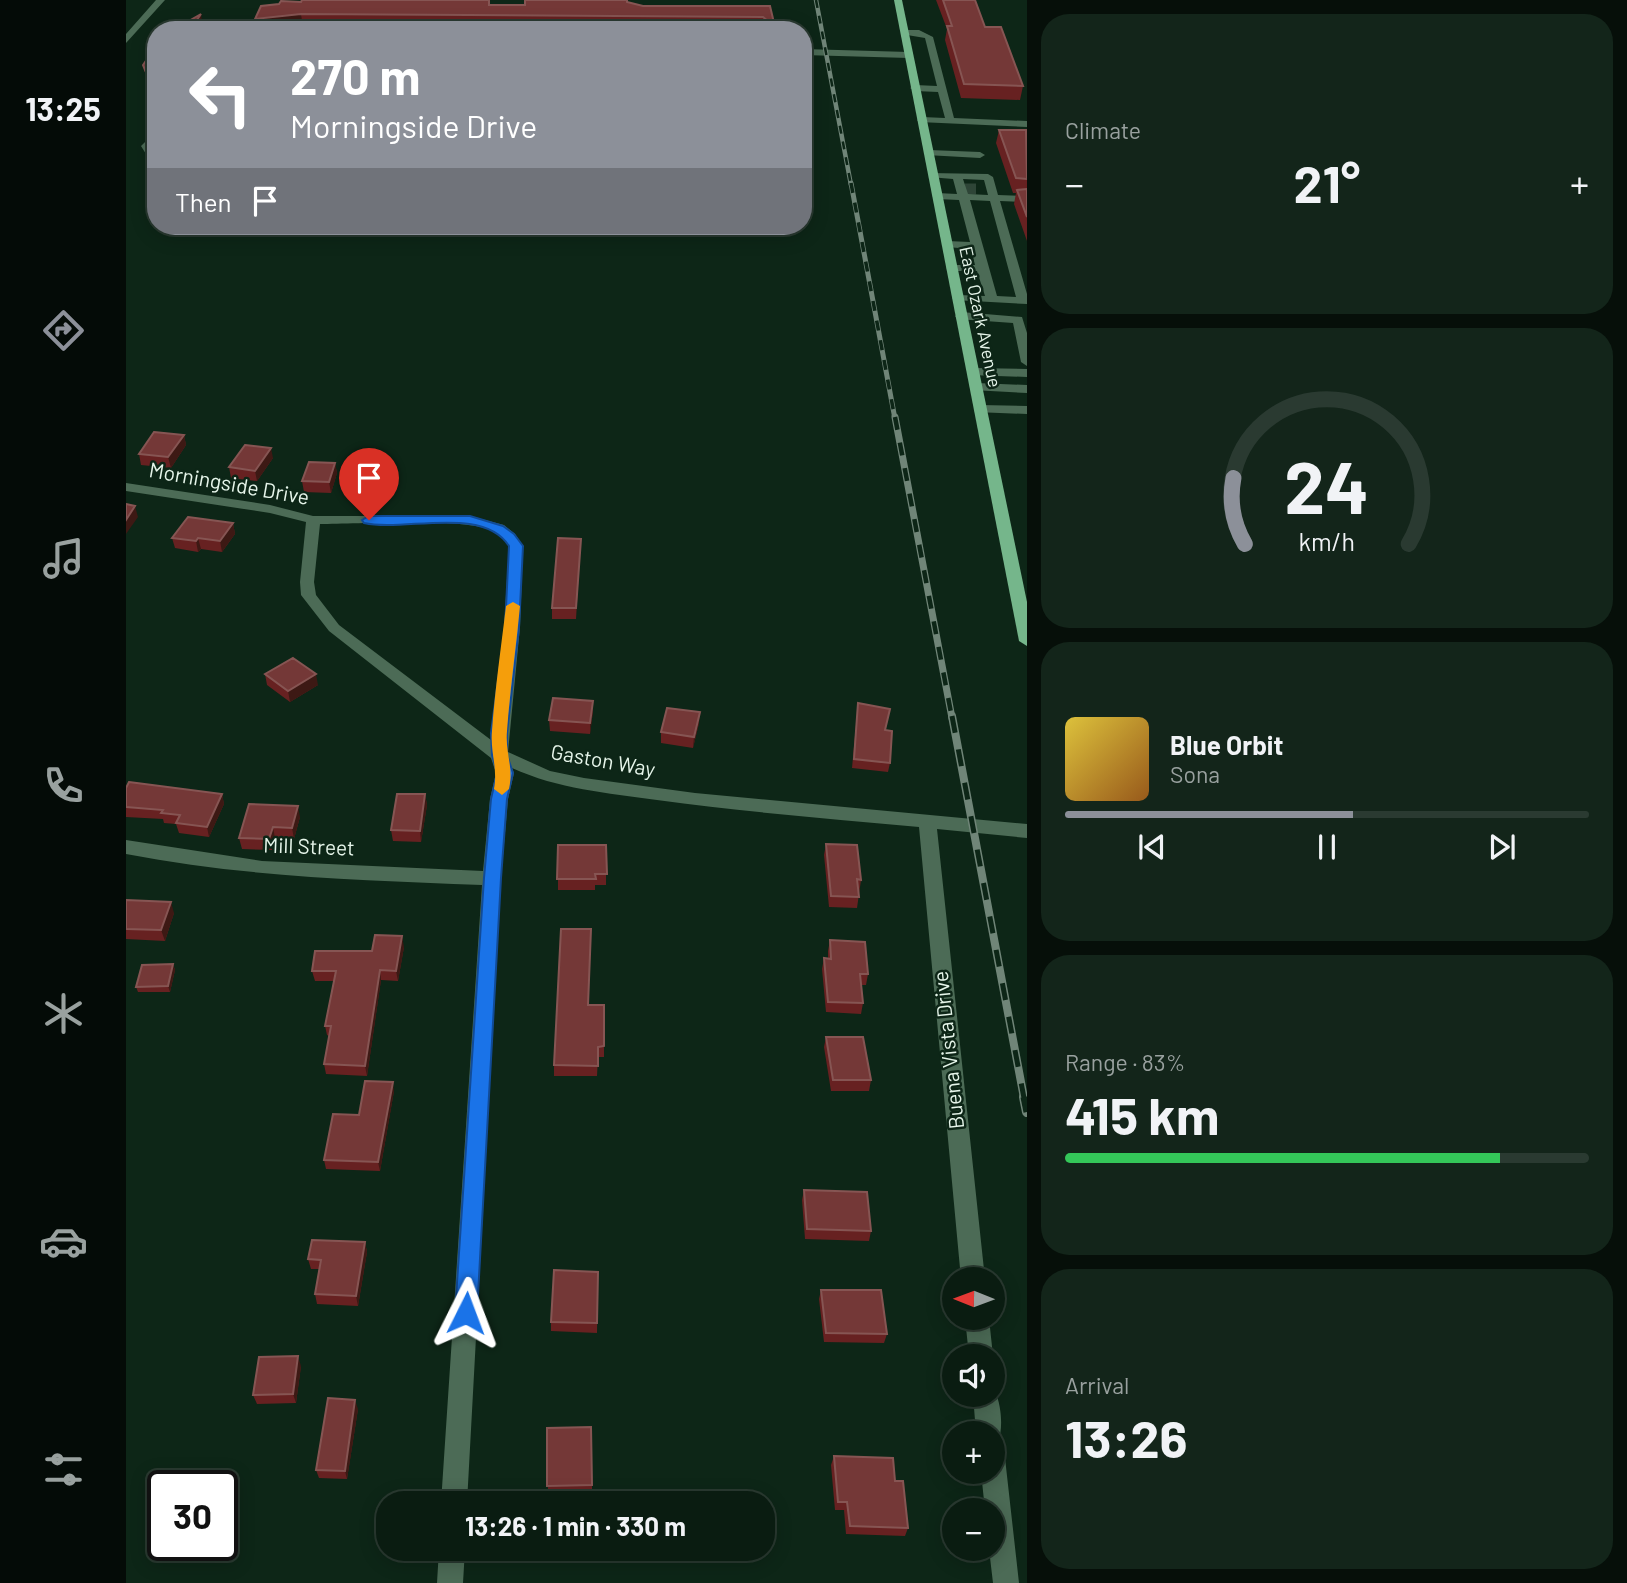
<!DOCTYPE html>
<meta charset="utf-8">
<style>
body{margin:0;font-family:Barlow,sans-serif;background:#13251a;color:#f1f3f6;height:100vh;display:flex;flex-direction:column;font-size:26px;white-space:nowrap}
*{box-sizing:border-box;margin:0}
p{font-size:23px;color:#99a19f}
.icon{flex:none;width:38px;height:38px;fill:none;stroke:currentColor;stroke-width:2;stroke-linecap:round;stroke-linejoin:round}
.map{position:relative;flex:1;overflow:hidden}
.sheet{display:flex;flex-direction:column;gap:14px;padding:14px;background:#060f09;width:600px}
.sheet>*{flex:none}
.top-card{position:absolute;left:21px;top:21px;width:665px;height:214px;border-radius:28px;box-shadow:0 4px 18px #0003,0 0 0 2px #2a3a31;background:#8c9099;color:#fff;overflow:hidden}
.needle{width:46px;rotate:271deg}
.controls{position:absolute;left:816px;top:1267px;display:grid;gap:14px}
.controls a{display:grid;place-items:center;width:63px;height:63px;border-radius:50%;background:#0a1c11;box-shadow:0 4px 18px #0003,0 0 0 2px #2a3a31;font-size:35px}
.speed{position:absolute;left:21px;top:1470px;display:flex;gap:14px;font-size:35px;font-weight:700;text-align:center}
.speed>*{display:grid;place-content:center;width:91px;height:91px;border-radius:50%;background:#0a1c11;box-shadow:0 4px 18px #0003,0 0 0 2px #2a3a31;line-height:1}
.speed .limit{border:4px solid #111;border-radius:10px;background:#fff;color:#111}
.pin{position:absolute;display:grid;place-items:center;width:60px;height:60px;color:#fff;margin:-72px -30px;border-radius:50% 50% 50% 0;rotate:-45deg;box-shadow:0 0 7px #0007}
.pin .icon{rotate:45deg}
.me{position:absolute;width:77px;margin:-38px;rotate:3deg;stroke-linejoin:round;filter:drop-shadow(0 0 5px #0008)}
.turn{display:flex;align-items:center;gap:24px;height:147px;padding:0 28px;font-size:32px}
.turn .icon{width:91px;height:91px;stroke-width:2.5}
.turn b{display:block;font-size:49px;line-height:60px}
.then{display:flex;align-items:center;height:66px;padding:0 28px;background:#0003;gap:14px;font-size:26px}
.big{font-size:52px;font-weight:700;line-height:1.1}
.sheet .widget{flex:1;display:flex;flex-direction:column;justify-content:center;gap:10px;min-width:0;padding:0 24px;border-radius:28px;background:#13251a}
.sheet .dial{align-items:center;gap:0}
.dial svg{height:182px;overflow:visible;fill:none;stroke:#2a3a31;stroke-width:7;stroke-linecap:round;text-anchor:middle}
.dial text{fill:#f1f3f6;stroke:none}
.song{display:flex;align-items:center;gap:21px}
.cover{width:84px;height:84px;border-radius:10px;background:linear-gradient(135deg,hsl(50 70% 55%),hsl(30 70% 35%))}
.played{height:7px;border-radius:4px;background:linear-gradient(90deg,#8c9099 55%,#2a3a31 55%)}
.keys{display:flex;justify-content:space-around;direction:ltr}
.heat{display:flex;justify-content:space-between;align-items:center;font-size:38px;direction:ltr}
.charge{height:10px;border-radius:5px;background:linear-gradient(90deg,#34c759 83%,#2a3a31 0)}
.trip{position:absolute;left:250px;top:1491px;width:399px;height:70px;border-radius:28px;background:#0a1c11;box-shadow:0 4px 18px #0003,0 0 0 2px #2a3a31;font-weight:700;line-height:70px;text-align:center}
main{display:flex;flex:1;min-height:0}
.tab-bar{display:flex;flex-direction:column;width:126px;justify-content:space-around;align-items:center;background:#040b07;color:#99a19f}
.tab-bar .icon{width:49px;height:49px}
.tab-bar .active{color:#8c9099}
.tab-bar b{font-size:32px;color:#f1f3f6}
.map>svg:first-child{display:block}
.lines{fill:none;stroke-linecap:round;stroke-linejoin:round}
.minor-tunnel{stroke:#2e4537;stroke-width:11;stroke-dasharray:11 6;stroke-linecap:butt}
.minor{fill:#4c6b56;fill-rule:evenodd}
.major{fill:#75b68b;fill-rule:evenodd}
.rail-far4-casing{stroke:#708578;stroke-width:4.5}
.rail-far3-casing{stroke:#708578;stroke-width:5}
.rail-far2-casing{stroke:#708578;stroke-width:7}
.rail-far1-casing{stroke:#708578;stroke-width:8}
.rail-casing{stroke:#708578;stroke-width:10}
.rail-far4{stroke:#0d2617;stroke-width:2.5;stroke-dasharray:8;stroke-linecap:butt}
.rail-far3{stroke:#0d2617;stroke-width:3.5;stroke-dasharray:10;stroke-linecap:butt}
.rail-far2{stroke:#0d2617;stroke-width:4.5;stroke-dasharray:13;stroke-linecap:butt}
.rail-far1{stroke:#0d2617;stroke-width:5;stroke-dasharray:17;stroke-linecap:butt}
.rail{stroke:#0d2617;stroke-width:7;stroke-dasharray:22;stroke-linecap:butt}
.wall{fill:#672121;fill-rule:evenodd}
.shaded-wall{fill:#3d1914}
.building{fill:#743837;stroke:#865553;stroke-width:2}
.route{fill:#1a73e8;stroke:#114b97;stroke-width:2}
.slow{fill:#f59e0b}
.labels{text-anchor:middle;stroke-width:5;stroke-linejoin:round;paint-order:stroke}
.far-street-label{font-size:18px;fill:#e6f5ea;stroke:#0d2617}
.street-label{font-size:21px;fill:#e6f5ea;stroke:#0d2617}
</style>
<main>
<nav class="tab-bar">
<b>13:25</b>
<svg class="icon active" aria-label="directions" viewBox="0 0 24 24"><path d="M12 3l9 9-9 9-9-9zM9 14v-3h6M13 9l2 2-2 2"/></svg>
<svg class="icon" aria-label="music" viewBox="0 0 24 24"><path d="M9 18V5l10-2v13"/><circle cx="6" cy="18" r="3"/><circle cx="16" cy="16" r="3"/></svg>
<svg class="icon" aria-label="phone" viewBox="0 0 24 24"><path d="M5 4h4l2 5-3 2q2 4 5 5l2-3 5 2v4C11 20 4 13 5 4z"/></svg>
<svg class="icon" aria-label="climate" viewBox="0 0 24 24"><path d="M12 3v18M4 7l16 10M4 17L20 7"/></svg>
<svg class="icon" aria-label="car" viewBox="0 0 24 24"><path d="M5 17H2v-5l4-1 3-4h7l3 4 3 1v5h-3M9 17h6M6 11h13"/><circle cx="7" cy="17" r="2"/><circle cx="17" cy="17" r="2"/></svg>
<svg class="icon" aria-label="filters" viewBox="0 0 24 24"><path d="M4 7h16M4 17h16"/><circle cx="9" cy="7" r="2"/><circle cx="15" cy="17" r="2"/></svg>
</nav>
<div class="map">
<svg width="901" height="1583" viewBox="0 0 901 1583">
<rect width="100%" height="100%" fill="#0d2617"/>
<g class="lines">
<path class="minor-tunnel" d="M839 189H856"/>
<path class="minor" d="M30 0H39L0 43V34Z
M775 30H793L807 37 828 118 901 121V127L793 122 791 120 796 117 819 118 812 92 789 91 784 88 789 85 811 86 799 38 775 34Z
M677 49 783 52 787 55 783 58 677 55Z
M30 131V140L25 146 30 151V158L20 154 15 146Z
M803 150 854 152 859 155 854 158 800 155V151Z
M803 173 862 174 867 177 872 195 901 196V202L874 201 901 294V304L828 300 826 298 832 295 859 296 851 271H826L820 268 826 265H849L845 249 821 247 816 244 821 241 844 242 833 200 811 199 806 196 811 193 831 194 827 179 803 177ZM837 179 858 180 862 195 842 194ZM844 200 864 201 890 297 871 296Z
M835 312 896 317 901 333V366L895 362 887 323 831 319 829 316Z
M847 368 901 369V377L843 375 841 372Z
M850 383 901 385V393L846 390V384Z
M854 405 901 406V414L849 412V406Z
M0 483 144 505 187 516H344L378 525 389 534 397 546 394 627 382 752 424 771 458 778 569 793 901 824V838L811 829 859 1279H835L793 827C706 819 618 812 531 800 481 793 432 789 386 768L388 773 382 799 375 878 341 1503H315L356 885C236 880 118 877 0 854V840L136 861 357 871 364 799 370 773 365 758 203 631 175 595 174 582 180 522 144 513 0 491ZM194 524C231 524 339 517 367 531 374 534 379 540 383 546L378 627 365 740 213 625 190 595 188 582Z
M839 1318H863L867 1356 866 1358 843 1356Z
M866 1386C875 1399 878 1427 872 1442L866 1444V1433H850L847 1395H866Z
M866 1445 875 1449 879 1458 893 1583H867L863 1549H866V1510H859L855 1472H866Z
M313 1549H339L337 1583H311Z"/>
<path class="major" d="M768 0H776L901 602V646L893 641Z"/>
<g class="rail-far4-casing">
<path id="rail-far4" d="M690 0 725 185"/>
</g>
<g class="rail-far3-casing">
<path id="rail-far3" d="M725 183 769 419"/>
</g>
<g class="rail-far2-casing">
<path id="rail-far2" d="M769 417 826 718"/>
</g>
<g class="rail-far1-casing">
<path id="rail-far1" d="M826 716 898 1098"/>
</g>
<g class="rail-casing">
<path id="rail" d="M898 1097 901 1112"/>
</g>
<use href="#rail-far4" class="rail-far4"/>
<use href="#rail-far3" class="rail-far3"/>
<use href="#rail-far2" class="rail-far2"/>
<use href="#rail-far1" class="rail-far1"/>
<use href="#rail" class="rail"/>
</g>
<path class="wall" d="M176 0H364V5L501 2 517 6H644L649 27V30H123L130 25 175 2ZM176 21 636 24 637 25H137Z
M810 0H849L859 27 897 86 894 100 835 98 819 40 821 29Z
M30 46 26 90 19 72 17 65Z
M873 130 901 132V241L888 204 890 193H887L870 143Z
M58 435 60 445 45 468 15 465 13 454Z
M147 458 131 481 105 478 103 467Z
M209 463 211 473 205 493 178 492 176 481Z
M107 523 109 534 96 552 75 549 72 552 49 548 46 538Z
M455 539 450 619H426V608Z
M139 674 192 685 164 702 141 685Z
M467 701V711L464 734 424 731 423 720Z
M732 703 764 709 759 730 764 763 762 772 726 768Z
M573 723 567 748 535 743V732Z
M0 788 96 794 98 804 83 837 53 833 50 824 38 823 37 819 0 817Z
M299 794 301 805 295 842 267 841 265 830Z
M174 817 168 839 149 838 146 850 116 849 113 838Z
M700 844 735 880 731 908 703 907 698 855Z
M432 845H480V885H469V890H432Z
M0 900 48 913 39 941 0 939Z
M704 940 742 974 740 985H735L737 1003 735 1014 700 1012 696 969 698 958H702V951Z
M278 947 272 981 255 980 241 1076 200 1074 198 1064 203 1036 201 1035 199 1026 208 981H189L186 971 246 951Z
M47 964 49 970 44 992H12L10 987Z
M462 1005H478V1057H472L471 1076H428V1065Z
M700 1037 745 1080 743 1091H705L698 1047Z
M268 1091 254 1171 200 1169 198 1160 233 1115Z
M678 1190 745 1231 743 1241 679 1239 676 1200Z
M239 1242 241 1252 232 1306 191 1304 189 1294 193 1269H185L182 1259Z
M472 1272 471 1333 425 1331V1322Z
M695 1290 761 1334 758 1343 698 1342 693 1299Z
M175 1366 170 1403 131 1404 127 1395Z
M232 1409 221 1479 193 1478 190 1470Z
M421 1428 466 1485V1494H422Z
M708 1456 769 1481 782 1528 779 1536 720 1534 718 1510H709L705 1465Z"/>
<path class="shaded-wall" d="M75 14 76 21 70 30H64Z
M175 14 176 21 130 26 129 19Z
M24 82H30V90H26Z
M58 435 60 445 45 468 42 457Z
M145 448 147 458 131 481 129 471Z
M209 463 211 473 205 493 203 482Z
M9 506 12 517 0 534V520Z
M107 523 109 534 96 552 94 541Z
M72 538 75 549 72 552 70 541Z
M190 674 192 685 164 702 162 691Z
M467 701V711L464 734V723Z
M574 712 573 723 567 748 568 737Z
M96 794 98 804 83 837 81 827Z
M299 794 301 805 295 842 294 831Z
M172 806 174 817 168 839 166 828Z
M147 827 149 838 146 850 143 839Z
M45 902 48 913 39 941 35 930Z
M276 936 278 947 272 981 270 971Z
M47 964 49 970 44 992 42 986Z
M254 970 255 980 241 1076 239 1066Z
M267 1082 268 1091 254 1171 252 1162Z
M239 1242 241 1252 232 1306 230 1296Z
M172 1356 175 1366 170 1403 167 1394Z
M229 1400 232 1409 221 1479 219 1471Z"/>
<path class="building" d="M176 0H363V5H399V0H501V2L517 6H644L649 27 644 30H123L126 25H641L643 22 637 17 175 14 129 19 135 6 153 4 155 1 175 2Z
M817 0H849L859 27H875L897 86 838 84 821 26H826Z
M75 14 64 30H47Z
M30 46V82H24L17 65Z
M873 130H900L901 179 890 178Z
M901 189V217L891 190Z
M28 432 58 435 42 457 13 454Z
M119 445 145 448 129 471 103 467Z
M183 462 209 463 203 482 176 481Z
M0 504 9 506 0 520Z
M62 517 107 523 94 541 72 538 70 541 46 538Z
M432 538 455 539 450 608H426Z
M167 658 190 674 162 691 139 674Z
M427 698 467 701 464 723 423 720Z
M732 703 764 709 759 730 766 731 764 763 728 759Z
M541 708 574 712 568 737 535 732Z
M3 782 96 794 81 827 50 823 54 815 35 813 37 810 0 807V788Z
M271 794H299L294 831 265 830Z
M123 804 172 806 166 828 147 827 143 839 113 838Z
M700 844 731 845 735 880 731 879 733 897 705 896Z
M432 845H480L481 874H469L470 879H431Z
M0 900 45 902 35 930 0 929Z
M435 929H465L462 1005H478V1046L472 1047V1066L428 1065Z
M249 935 276 936 270 971 254 970 239 1066 198 1064 205 1026H199L210 971H186L189 951H246Z
M704 940 739 942 742 974H734L737 1003 702 1002 698 958 705 959Z
M47 964 42 986 10 987 16 965Z
M700 1037H737L745 1080H707Z
M239 1081 267 1082 252 1162 198 1160 207 1114 233 1115Z
M678 1190 741 1192 745 1231 681 1229Z
M186 1240 239 1242 230 1296 189 1294 195 1260 182 1259Z
M428 1270 472 1272 471 1323 425 1322Z
M695 1290H755L761 1334 700 1333Z
M172 1356 167 1394 127 1395 133 1357Z
M202 1398 229 1400 219 1471 190 1470Z
M465 1427 466 1485 421 1486V1428Z
M708 1456 767 1458 769 1481H777L782 1528 724 1526 721 1502H712Z"/>
<path class="route" d="M243 516H344L377 526 388 534 397 546 393 628 381 733V755L387 773 381 799 375 878 351 1313 347 1320 340 1323 332 1320 329 1313 358 878 365 799 371 773 366 755 365 733 379 628 383 546C357 505 279 532 238 523L236 520Z"/>
<path class="slow" d="M387 602 394 606C390 648 384 689 381 731 379 753 388 767 383 789L376 795 368 789C372 768 364 752 366 731 369 689 375 648 380 606Z"/>
<g class="labels">
<g class="far-street-label">
<text transform="translate(854 317) rotate(78)" y="6">East Ozark Avenue</text>
</g>
<g class="street-label">
<text transform="translate(103 484) rotate(10)" y="7">Morningside Drive</text>
<text transform="translate(477 761) rotate(10)" y="7">Gaston Way</text>
<text transform="translate(183 847) rotate(2)" y="7">Mill Street</text>
<text transform="translate(823 1050) rotate(-96)" y="7">Buena Vista Drive</text>
</g>
</g>
</svg>
<div class="controls">
<a><svg class="needle" viewBox="-14 -14 28 28"><path d="M0-13l5 13h-10z" fill="#e53935"/><path d="M0 13l5-13h-10z" fill="#99a19f"/></svg></a>
<a><svg class="icon" aria-label="sound" viewBox="0 0 24 24"><path d="M4 9h4l5-4v14l-5-4H4zM17 9q2 3 0 6"/></svg></a>
<a>+</a>
<a>−</a>
</div>
<div class="speed"><div class="limit">30</div></div>
<div class="pin" style="left:243px;top:520px;background:#d93025"><svg class="icon" aria-label="arrive" viewBox="0 0 24 24"><path d="M6 21V4h12l-3 4 3 4H6"/></svg></div>
<svg class="me" style="left:340px;top:1313px" viewBox="-20 -20 40 40"><path d="M0-17L14 15 0 8-14 15z" fill="#1a73e8" stroke="#fff" stroke-width="4"/></svg>
<div class="trip">13:26 · 1 min · 330 m</div>
<div class="top-card">
<div class="turn"><svg class="icon" aria-label="left" viewBox="0 0 24 24"><path d="M17 20v-9H6M10 6l-5 5 5 5"/></svg><div><b>270 m</b>Morningside Drive</div></div>
<div class="then">Then<svg class="icon" aria-label="arrive" viewBox="0 0 24 24"><path d="M6 21V4h12l-3 4 3 4H6"/></svg></div>
</div>
</div>
<section class="sheet">
<div class="widget"><p>Climate</p>
<div class="heat"><a>−</a><b class="big">21°</b><a>+</a></div>
</div>
<div class="widget dial"><svg viewBox="0 0 100 80">
<path d="M14 69A42 42 0 1 1 86 69"/>
<path d="M14 69A42 42 0 0 1 9 40" stroke="#8c9099"/>
<text x="50" y="56" font-size="32" font-weight="700">24</text>
<text x="50" y="72" font-size="11">km/h</text>
</svg></div>
<div class="widget">
<div class="song"><i class="cover"></i><div><b>Blue Orbit</b><p>Sona</p></div></div>
<div class="played"></div>
<div class="keys"><svg class="icon" aria-label="previous" viewBox="0 0 24 24"><path d="M18 5L8 12l10 7zM5 5v14"/></svg><svg class="icon" aria-label="pause" viewBox="0 0 24 24"><path d="M8 5v14M16 5v14"/></svg><svg class="icon" aria-label="next" viewBox="0 0 24 24"><path d="M6 5l10 7-10 7zM19 5v14"/></svg></div>
</div>
<div class="widget"><p>Range · 83%</p><b class="big">415 km</b><div class="charge"></div></div>
<div class="widget"><p>Arrival</p><b class="big">13:26</b></div>
</section>
</main>
